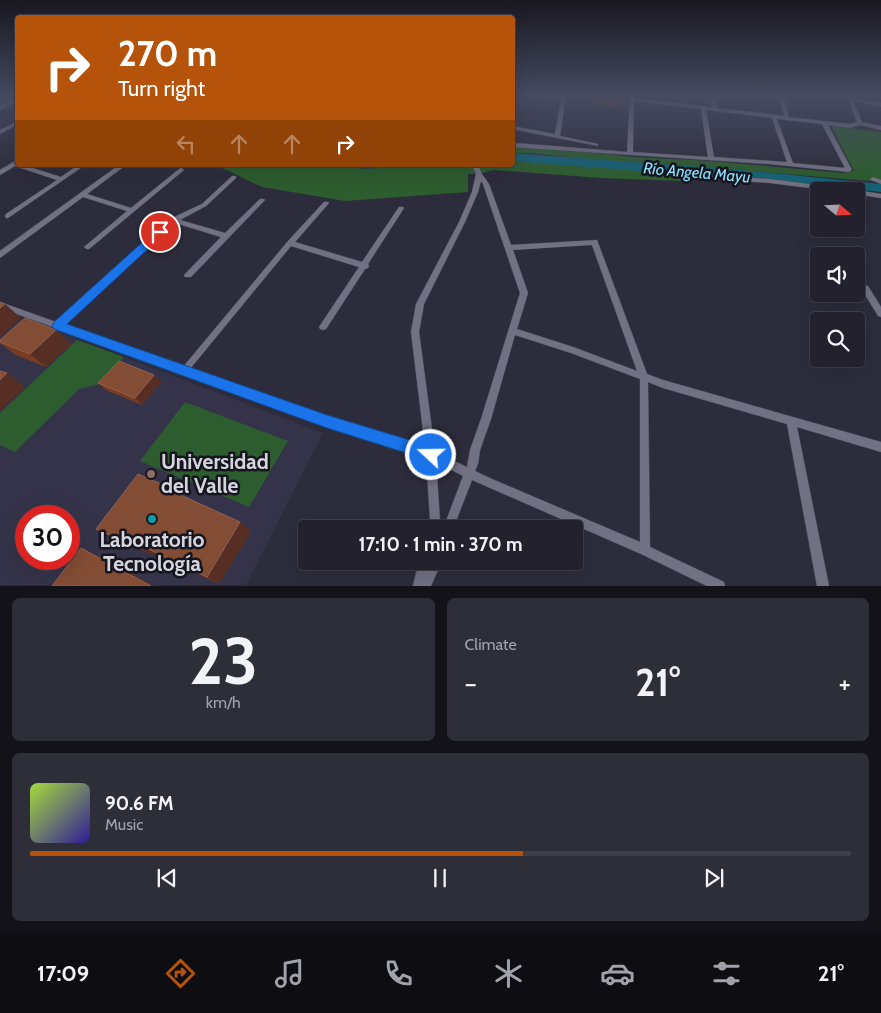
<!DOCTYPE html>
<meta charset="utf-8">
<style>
body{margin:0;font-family:Cabin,sans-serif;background:#2e2e39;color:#f1f3f6;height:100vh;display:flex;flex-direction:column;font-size:19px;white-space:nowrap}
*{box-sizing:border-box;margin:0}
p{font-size:16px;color:#a2a3aa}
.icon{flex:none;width:28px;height:28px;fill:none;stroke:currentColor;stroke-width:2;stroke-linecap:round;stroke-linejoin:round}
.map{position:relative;height:586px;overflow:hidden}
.side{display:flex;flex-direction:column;gap:12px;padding:12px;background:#131219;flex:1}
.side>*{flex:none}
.hud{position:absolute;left:15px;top:15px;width:500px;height:152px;border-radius:5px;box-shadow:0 5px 20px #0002,0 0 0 1px #3f3e49;background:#b45309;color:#fff;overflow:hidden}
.needle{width:32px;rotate:109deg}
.tools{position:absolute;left:810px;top:182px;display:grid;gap:10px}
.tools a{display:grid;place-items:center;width:55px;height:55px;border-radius:5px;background:#22212d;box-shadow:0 5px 20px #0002,0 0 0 1px #3f3e49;font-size:25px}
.speed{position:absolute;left:15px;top:505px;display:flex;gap:10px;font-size:25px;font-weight:700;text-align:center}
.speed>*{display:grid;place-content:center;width:65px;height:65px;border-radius:50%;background:#22212d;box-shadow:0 5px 20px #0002,0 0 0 1px #3f3e49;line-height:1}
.speed .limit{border:8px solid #d22;background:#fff;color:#111}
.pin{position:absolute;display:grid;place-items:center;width:42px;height:42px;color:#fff;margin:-21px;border:2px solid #fff;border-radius:50%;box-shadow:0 1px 5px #0007}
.me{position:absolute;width:55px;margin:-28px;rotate:291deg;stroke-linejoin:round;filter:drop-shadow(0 0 4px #0008)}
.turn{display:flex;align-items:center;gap:18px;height:105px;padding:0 20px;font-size:22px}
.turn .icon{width:65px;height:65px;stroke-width:2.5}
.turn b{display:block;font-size:35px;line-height:42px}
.lanes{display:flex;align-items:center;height:48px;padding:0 20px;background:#0003;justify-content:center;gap:25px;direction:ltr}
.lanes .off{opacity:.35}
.big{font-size:38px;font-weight:800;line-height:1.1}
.side .tile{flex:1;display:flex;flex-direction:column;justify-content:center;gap:8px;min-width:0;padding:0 18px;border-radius:8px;background:#2e2e39}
.side .dial{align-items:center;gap:0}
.dial b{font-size:65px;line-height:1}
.song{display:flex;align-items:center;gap:15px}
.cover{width:60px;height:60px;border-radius:8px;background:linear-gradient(135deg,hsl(80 70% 55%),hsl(250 70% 35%))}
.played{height:5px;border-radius:2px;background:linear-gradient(90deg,#b45309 60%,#3f3e49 60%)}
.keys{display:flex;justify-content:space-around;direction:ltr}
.heat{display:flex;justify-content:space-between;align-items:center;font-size:28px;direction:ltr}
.side .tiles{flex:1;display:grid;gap:12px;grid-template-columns:1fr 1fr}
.tile:last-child{grid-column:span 2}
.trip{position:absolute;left:298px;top:520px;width:285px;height:50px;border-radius:5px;background:#22212d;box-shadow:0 5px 20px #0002,0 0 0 1px #3f3e49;font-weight:800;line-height:50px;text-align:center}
.tab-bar{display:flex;height:80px;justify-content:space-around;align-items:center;background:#0e0d12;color:#a2a3aa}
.tab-bar .icon{width:35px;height:35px}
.tab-bar .current{color:#b45309}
.tab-bar b{font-size:22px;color:#f1f3f6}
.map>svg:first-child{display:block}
.built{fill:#353349;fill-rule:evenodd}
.green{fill:#2d5c2f}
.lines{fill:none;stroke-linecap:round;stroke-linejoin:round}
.river{fill:#156175;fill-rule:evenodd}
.street-casing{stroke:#4b4a58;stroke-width:1}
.street{fill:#727184;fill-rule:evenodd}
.wall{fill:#793c20}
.shaded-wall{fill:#562e23}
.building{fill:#834c35;stroke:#906250}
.route{fill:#1a73e8;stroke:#114b97}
.education-dot{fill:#8d6e63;stroke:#16151d;stroke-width:2}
.culture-dot{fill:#0f9aa8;stroke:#16151d;stroke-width:2}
.labels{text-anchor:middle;stroke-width:5;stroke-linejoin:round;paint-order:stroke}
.far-water-label{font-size:16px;font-style:italic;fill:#87e0fd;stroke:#16151d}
.near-poi-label{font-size:21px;font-weight:bold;fill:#d5d5df;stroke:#16151d;text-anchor:start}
</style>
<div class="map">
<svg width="881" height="586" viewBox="0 0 881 586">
<rect width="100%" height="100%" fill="#2d2c3c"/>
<path class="built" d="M0 310 323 433 246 585H0ZM26 516H69V559H26Z"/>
<path class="green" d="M831 126 881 132V182C789 174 696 166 604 161 573 159 543 152 513 153V147L562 149 633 157 710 161 844 173 854 171Z
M513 160C543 161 572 165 602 167 630 169 657 167 684 172L683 181 600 178 493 170 479 174H468V192L345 201 262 187 216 165H328L367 169 415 165H512Z
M77 340 124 357 100 384 79 389 15 452 0 445V413Z
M185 402 288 441 249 507 140 461Z"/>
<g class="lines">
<path class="river" d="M512 153 742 170 881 184V192L742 179 512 161Z
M360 165H377L370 169 362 168Z"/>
<g class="street-casing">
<path id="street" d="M537 95H551L561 97V95H566L560 136 598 144V146L512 129V126L555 134 561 100Z
M630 95H634V98L712 107 711 95H716L717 108 784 116 778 95H783L789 117 850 124 857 122 847 97 849 96 852 98 881 103V107L853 101 862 122 881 126V130L860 125 850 128 828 125 852 170 849 172 769 164 512 147V143L528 144 627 152ZM634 101 701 109 708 157 633 152ZM706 110 772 118 787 162 714 157ZM777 119 822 124 845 168 793 163Z
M18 97V100L0 110V106Z
M18 121V124L0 134V130Z
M17 160 18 165H23L61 177 78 165H85L8 218H6L5 216 6 214 57 180 15 166 0 175V170Z
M119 165H126L87 194 131 208 179 169 181 168 184 170 89 249H87L84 247 127 211 83 197 0 258V251Z
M472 165H478L482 174 489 184 511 245 597 240 647 374 663 380 881 442V452L797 427 829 586H817L787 424 663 388 648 382 650 547 724 582 725 586H707L641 554 472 480 453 529H443L463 476 436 462 440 520 438 529H428L430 520 426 457 327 426 0 308V302L56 322 172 218 202 204 232 176H236V178L206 206 180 220 225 233 260 199H264L265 200 191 277H185L184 275 221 237 175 223 64 325 183 367 288 241 324 202H328L329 203 295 242 362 262 399 207H403L404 208 368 264 369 266 368 268 365 269 326 329 323 330 320 329 319 327 359 267 291 246 190 369 327 418 425 447 411 332 416 304 459 222 472 192 476 174ZM481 181 483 184 520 293 481 419 470 450 467 467 435 452 419 332 424 304 465 222 478 192ZM592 245 637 371 573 347 517 329 528 293 513 250ZM515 335 571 353 640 379V542L492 479 475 471 478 464 480 450 491 419Z
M684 174 770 179 847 189 850 191H834L770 183 682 177 681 176Z
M873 177 881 180V184L871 180 870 179Z
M856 190 881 194V198L856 194V191H853Z
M865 285 868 286 881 307V317L878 316 861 288Z
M419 561H430V564L431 561H442L431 586H413Z"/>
</g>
<use href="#street" class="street"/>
</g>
<path class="wall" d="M591 95H629L626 105 619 107 597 105 590 99Z
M0 340 71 344 46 367 16 355 0 343Z
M161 382 142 405 106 390 98 383Z
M184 496 251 531 219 584 153 552 152 555 96 529Z"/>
<path class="shaded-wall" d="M629 95 626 105 619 107 622 97Z
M5 304 21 318 0 337V308Z
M56 330 71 344 46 367 30 354Z
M7 373 25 387 0 411V380Z
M154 375 161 382 142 405 135 398Z
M175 490 188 500 174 492Z
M240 522 251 531 219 584 207 577Z
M138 544 153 552 152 555 136 547Z
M81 548 99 556 155 586H151Z"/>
<path class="building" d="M606 95H629L622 97Z
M0 302 5 304 0 308Z
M25 318 56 330 30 354 0 342V340Z
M119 361 154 375 135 398 98 383Z
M0 371 7 373 0 380Z
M138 474 175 490 174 492 240 522 207 577 138 544 136 547 96 529Z
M81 548 151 586H52Z"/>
<linearGradient id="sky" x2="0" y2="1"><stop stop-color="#191821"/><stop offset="0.54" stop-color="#464b61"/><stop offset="1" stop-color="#464b61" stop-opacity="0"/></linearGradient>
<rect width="881" height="177" fill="url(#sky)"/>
<path class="route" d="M160 228 165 232 164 234 67 324 327 415 426 445 437 450 439 455 437 460 431 463 422 458 327 428 54 329 52 326 54 322 157 229Z"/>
<circle class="education-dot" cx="151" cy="474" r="5"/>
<circle class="culture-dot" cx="152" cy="519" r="5"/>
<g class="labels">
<g class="far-water-label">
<text transform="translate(697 172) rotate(5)" y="6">Río Angela Mayu</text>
</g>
<g class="near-poi-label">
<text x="161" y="469">Universidad<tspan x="161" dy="24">del Valle</tspan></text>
<text x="152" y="547" text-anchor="middle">Laboratorio<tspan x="152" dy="24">Tecnología</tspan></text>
</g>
</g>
</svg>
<div class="tools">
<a><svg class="needle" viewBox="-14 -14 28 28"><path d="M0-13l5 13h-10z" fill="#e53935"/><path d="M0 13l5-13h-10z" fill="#a2a3aa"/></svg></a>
<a><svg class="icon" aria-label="sound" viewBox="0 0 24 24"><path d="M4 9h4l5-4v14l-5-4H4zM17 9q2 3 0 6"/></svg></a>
<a><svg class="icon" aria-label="search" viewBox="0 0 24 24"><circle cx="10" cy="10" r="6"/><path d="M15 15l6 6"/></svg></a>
</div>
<div class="speed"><div class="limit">30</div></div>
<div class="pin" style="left:160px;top:232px;background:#d93025"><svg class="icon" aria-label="arrive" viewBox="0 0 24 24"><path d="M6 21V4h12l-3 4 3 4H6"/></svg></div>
<svg class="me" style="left:431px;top:455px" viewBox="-20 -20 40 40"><circle r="17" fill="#1a73e8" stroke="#fff" stroke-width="3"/><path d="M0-11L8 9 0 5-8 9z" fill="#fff"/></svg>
<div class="trip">17:10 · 1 min · 370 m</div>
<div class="hud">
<div class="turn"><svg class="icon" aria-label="right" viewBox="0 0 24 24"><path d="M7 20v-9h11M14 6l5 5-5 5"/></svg><div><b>270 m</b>Turn right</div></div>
<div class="lanes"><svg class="icon off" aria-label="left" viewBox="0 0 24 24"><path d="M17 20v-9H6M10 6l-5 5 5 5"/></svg><svg class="icon off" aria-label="ahead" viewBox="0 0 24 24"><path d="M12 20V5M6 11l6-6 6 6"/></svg><svg class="icon off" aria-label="ahead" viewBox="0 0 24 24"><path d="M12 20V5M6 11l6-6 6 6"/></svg><svg class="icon" aria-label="right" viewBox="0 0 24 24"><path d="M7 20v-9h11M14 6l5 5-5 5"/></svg></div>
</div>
</div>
<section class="side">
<div class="tiles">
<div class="tile dial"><b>23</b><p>km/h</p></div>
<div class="tile"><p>Climate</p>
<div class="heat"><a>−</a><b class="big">21°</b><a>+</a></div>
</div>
<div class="tile">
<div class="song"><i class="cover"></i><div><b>90.6 FM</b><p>Music</p></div></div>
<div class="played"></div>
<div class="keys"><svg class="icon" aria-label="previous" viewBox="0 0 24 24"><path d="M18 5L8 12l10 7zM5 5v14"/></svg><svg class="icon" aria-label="pause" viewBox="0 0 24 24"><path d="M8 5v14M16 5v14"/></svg><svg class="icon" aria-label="next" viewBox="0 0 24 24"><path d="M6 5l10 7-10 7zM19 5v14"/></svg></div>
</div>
</div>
</section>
<nav class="tab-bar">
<b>17:09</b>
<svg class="icon current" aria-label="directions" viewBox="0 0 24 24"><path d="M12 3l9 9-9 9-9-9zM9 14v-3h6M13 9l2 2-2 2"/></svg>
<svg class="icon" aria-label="music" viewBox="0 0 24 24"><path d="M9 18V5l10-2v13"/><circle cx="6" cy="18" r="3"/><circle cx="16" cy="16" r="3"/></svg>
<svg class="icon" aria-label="phone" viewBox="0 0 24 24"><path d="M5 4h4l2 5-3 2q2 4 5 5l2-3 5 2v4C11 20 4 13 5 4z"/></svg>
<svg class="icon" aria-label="climate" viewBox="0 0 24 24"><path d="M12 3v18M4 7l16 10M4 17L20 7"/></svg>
<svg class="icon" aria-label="car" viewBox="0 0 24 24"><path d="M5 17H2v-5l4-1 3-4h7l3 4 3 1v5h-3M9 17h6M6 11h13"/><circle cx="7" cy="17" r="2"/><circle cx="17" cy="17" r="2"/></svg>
<svg class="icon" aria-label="filters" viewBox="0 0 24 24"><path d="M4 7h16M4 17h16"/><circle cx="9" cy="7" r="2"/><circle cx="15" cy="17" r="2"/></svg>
<b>21°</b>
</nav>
